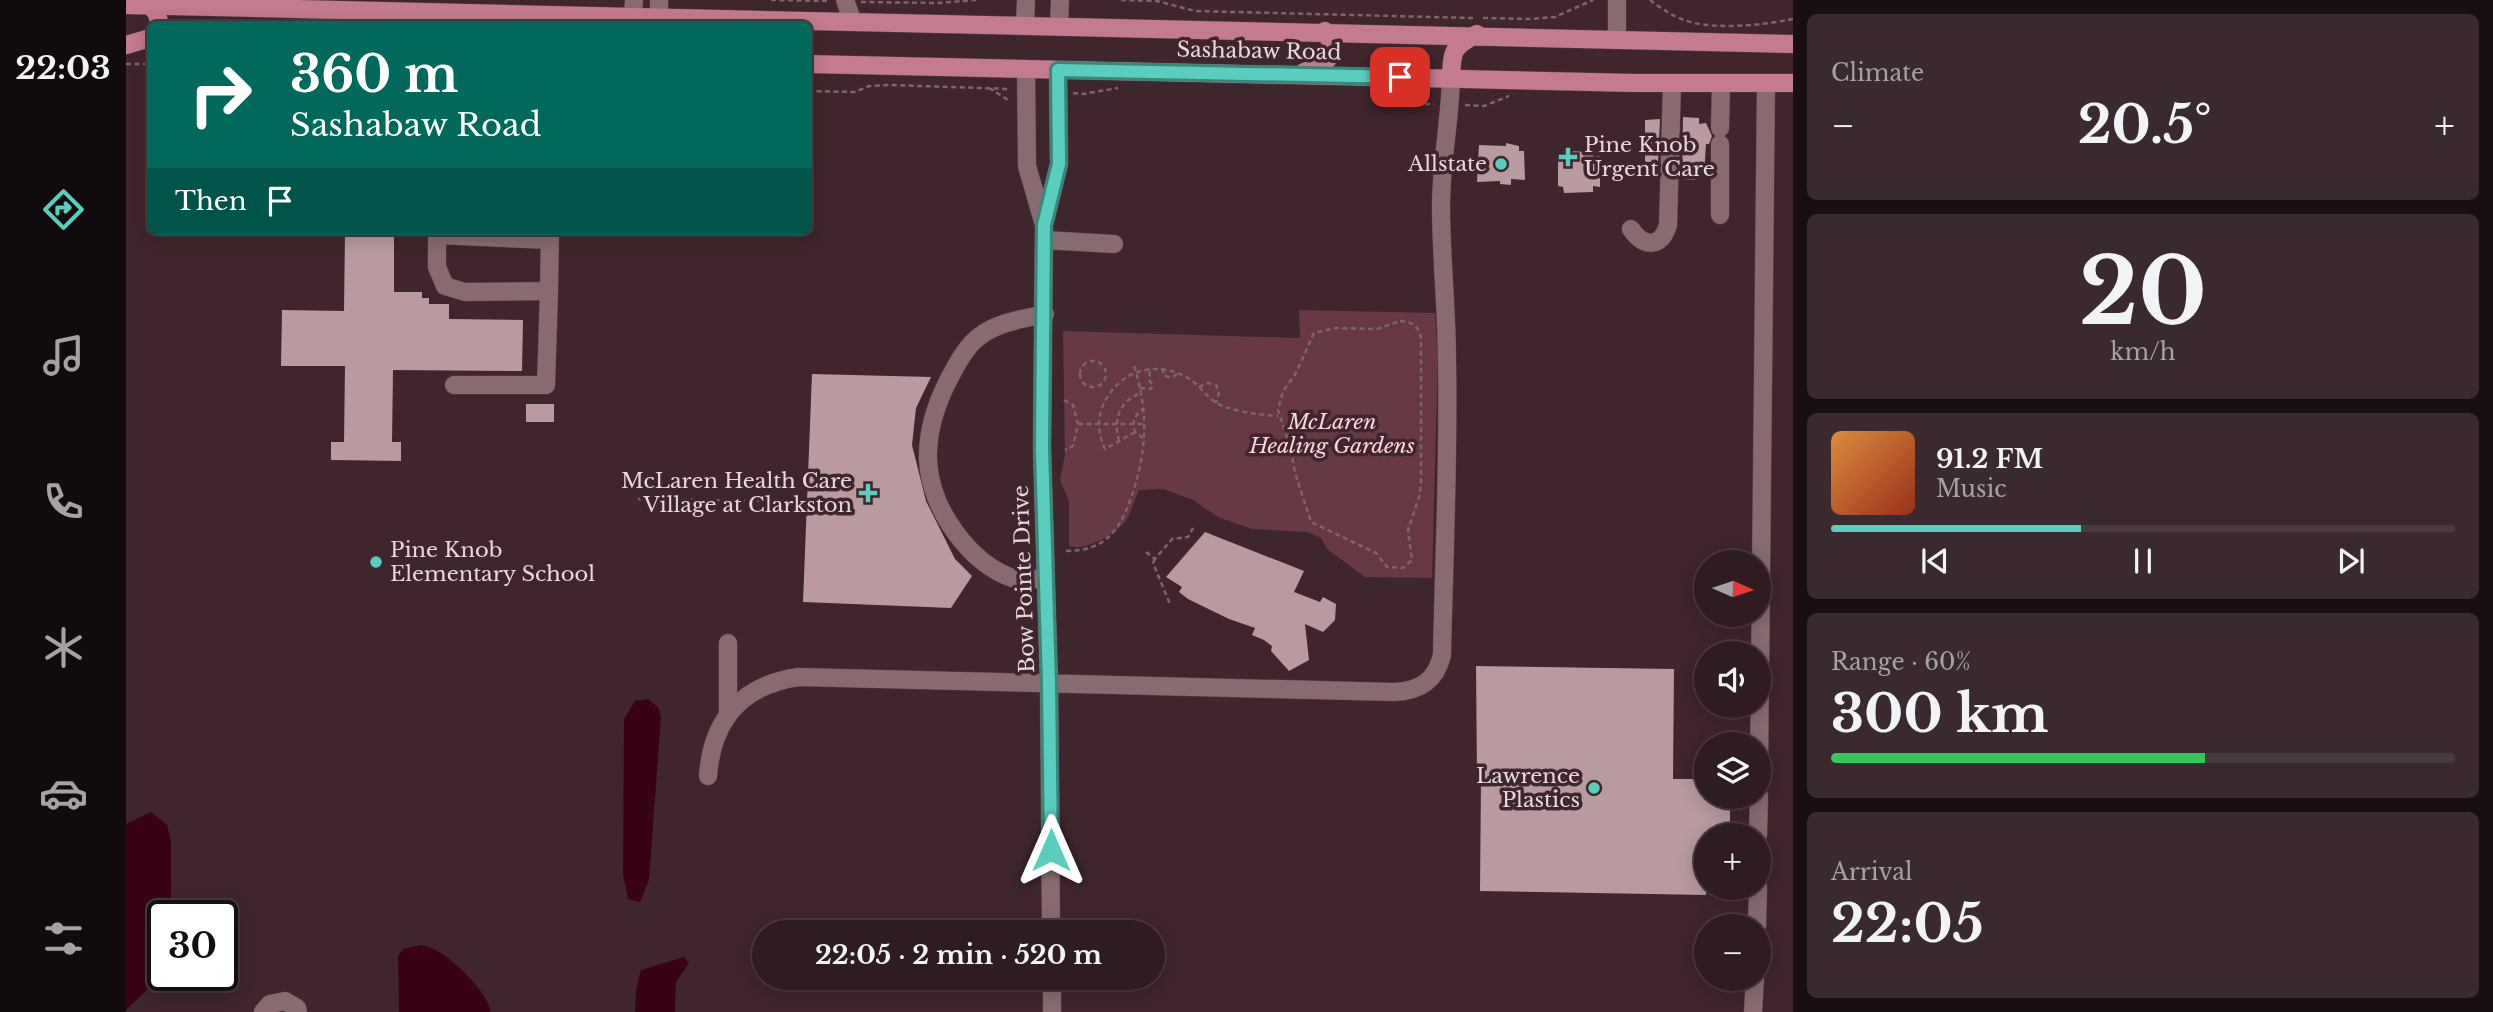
<!DOCTYPE html>
<meta charset="utf-8">
<style>
body{margin:0;font-family:"Libre Baskerville",serif;background:#3a292e;color:#f1f3f6;height:100vh;display:flex;flex-direction:column;font-size:26px;white-space:nowrap}
*{box-sizing:border-box;margin:0}
p{font-size:23px;color:#a7a1a5}
.icon{flex:none;width:38px;height:38px;fill:none;stroke:currentColor;stroke-width:2;stroke-linecap:round;stroke-linejoin:round}
.map{position:relative;flex:1;overflow:hidden}
.drawer{display:flex;flex-direction:column;gap:14px;padding:14px;background:#190f12;width:700px}
.drawer>*{flex:none}
.top-card{position:absolute;left:21px;top:21px;width:665px;height:214px;border-radius:10px;box-shadow:0 4px 18px #0003,0 0 0 2px #493a3f;background:#00695c;color:#fff;overflow:hidden}
.needle{width:46px;rotate:93deg}
.controls{position:absolute;left:1568px;top:550px;display:grid;gap:14px}
.controls a{display:grid;place-items:center;width:77px;height:77px;border-radius:50%;background:#2e1c21;box-shadow:0 4px 18px #0003,0 0 0 2px #493a3f;font-size:35px}
.speed{position:absolute;left:21px;top:900px;display:flex;gap:14px;font-size:35px;font-weight:700;text-align:center}
.speed>*{display:grid;place-content:center;width:91px;height:91px;border-radius:50%;background:#2e1c21;box-shadow:0 4px 18px #0003,0 0 0 2px #493a3f;line-height:1}
.speed .limit{border:4px solid #111;border-radius:10px;background:#fff;color:#111}
.pin{position:absolute;display:grid;place-items:center;width:60px;height:60px;color:#fff;margin:-30px;border-radius:14px;box-shadow:0 4px 10px #0006}
.me{position:absolute;width:77px;margin:-38px;rotate:0deg;stroke-linejoin:round;filter:drop-shadow(0 0 5px #0008)}
.turn{display:flex;align-items:center;gap:24px;height:147px;padding:0 28px;font-size:32px}
.turn .icon{width:91px;height:91px;stroke-width:2.5}
.turn b{display:block;font-size:49px;line-height:60px}
.then{display:flex;align-items:center;height:66px;padding:0 28px;background:#0003;gap:14px;font-size:26px}
.big{font-size:52px;font-weight:800;line-height:1.1}
.drawer .tile{flex:1;display:flex;flex-direction:column;justify-content:center;gap:10px;min-width:0;padding:0 24px;border-radius:10px;background:#3a292e}
.drawer .dial{align-items:center;gap:0}
.dial b{font-size:91px;line-height:1}
.song{display:flex;align-items:center;gap:21px}
.cover{width:84px;height:84px;border-radius:10px;background:linear-gradient(135deg,hsl(30 70% 55%),hsl(10 70% 35%))}
.played{height:7px;border-radius:4px;background:linear-gradient(90deg,#59cebf 40%,#493a3f 40%)}
.keys{display:flex;justify-content:space-around;direction:ltr}
.heat{display:flex;justify-content:space-between;align-items:center;font-size:38px;direction:ltr}
.charge{height:10px;border-radius:5px;background:linear-gradient(90deg,#34c759 60%,#493a3f 0)}
.trip{position:absolute;left:626px;top:920px;width:413px;height:70px;border-radius:35px;background:#2e1c21;box-shadow:0 4px 18px #0003,0 0 0 2px #493a3f;font-weight:800;line-height:70px;text-align:center}
main{display:flex;flex:1;min-height:0}
.dock{display:flex;flex-direction:column;width:126px;justify-content:space-around;align-items:center;background:#120b0d;color:#a7a1a5}
.dock .icon{width:49px;height:49px}
.dock .on{color:#59cebf}
.dock b{font-size:32px;color:#f1f3f6}
.map>svg:first-child{display:block}
.green{fill:#663944}
.water{fill:#390317}
.building{fill:#b89aa0}
.lines{fill:none;stroke-linecap:round;stroke-linejoin:round}
.minor-casing{stroke:#574348;stroke-width:19}
.major-casing{stroke:#574348;stroke-width:19}
.path{stroke:#7b666b;stroke-width:2.5;stroke-dasharray:5 3.5;stroke-linecap:butt}
.minor{stroke:#876b71;stroke-width:18}
.major{stroke:#c37b8d;stroke-width:18}
.route-casing{stroke:#3a867c;stroke-width:18}
.route{stroke:#59cebf;stroke-width:12}
.poi-dot{fill:#59cebf;stroke:#3e262c;stroke-width:2.5}
.labels{text-anchor:middle;stroke-width:7;stroke-linejoin:round;paint-order:stroke}
.street-label{font-size:21px;fill:#e8d8db;stroke:#3e262c}
.poi-label{font-size:21px;fill:#e8d8db;stroke:#3e262c;text-anchor:end}
.park-label{font-size:21px;font-style:italic;fill:#fed5de;stroke:#3e262c}
</style>
<main>
<nav class="dock">
<b>22:03</b>
<svg class="icon on" aria-label="directions" viewBox="0 0 24 24"><path d="M12 3l9 9-9 9-9-9zM9 14v-3h6M13 9l2 2-2 2"/></svg>
<svg class="icon" aria-label="music" viewBox="0 0 24 24"><path d="M9 18V5l10-2v13"/><circle cx="6" cy="18" r="3"/><circle cx="16" cy="16" r="3"/></svg>
<svg class="icon" aria-label="phone" viewBox="0 0 24 24"><path d="M5 4h4l2 5-3 2q2 4 5 5l2-3 5 2v4C11 20 4 13 5 4z"/></svg>
<svg class="icon" aria-label="climate" viewBox="0 0 24 24"><path d="M12 3v18M4 7l16 10M4 17L20 7"/></svg>
<svg class="icon" aria-label="car" viewBox="0 0 24 24"><path d="M5 17H2v-5l4-1 3-4h7l3 4 3 1v5h-3M9 17h6M6 11h13"/><circle cx="7" cy="17" r="2"/><circle cx="17" cy="17" r="2"/></svg>
<svg class="icon" aria-label="filters" viewBox="0 0 24 24"><path d="M4 7h16M4 17h16"/><circle cx="9" cy="7" r="2"/><circle cx="15" cy="17" r="2"/></svg>
</nav>
<div class="map">
<svg width="1667" height="1012" viewBox="0 0 1667 1012">
<rect width="100%" height="100%" fill="#3e262c"/>
<path class="green" d="M1173 310 1309 313 1312 356 1306 578 1239 577 1201 549 1195 538 1181 532 1126 529 1092 517 1067 500 1037 489 1013 490C1008 501 1004 518 995 526 984 537 959 551 943 546V501L934 480 939 454 937 331 1174 338Z"/>
<path class="water" d="M522 699 532 707 535 717 523 880 514 902 502 899 497 875 498 719 509 701Z
M25 812 41 825 45 841V913L44 915H37V961L27 984 0 1010V824Z
M295 945C318 947 361 990 365 1012H273L272 956 277 949Z
M558 957 563 963 550 982 549 1012H509L510 990 515 970Z"/>
<path class="building" d="M1557 117 1573 118V124L1580 123 1586 136 1583 144H1580L1578 176H1570L1569 180 1556 179Z
M1534 119 1532 162H1519V120Z
M1380 143 1393 146V151H1398L1399 180 1385 179V185L1374 184V181L1351 182 1353 145 1380 146Z
M1437 151 1468 152 1467 157 1474 156V187L1467 186V192L1438 193 1437 187 1432 186V158H1437Z
M219 231H268V292H296V298H303V304H323V319L397 320 396 371 267 370 266 442H275V461L205 460V442H218L219 366H155L156 310 218 311Z
M686 374 805 377 790 408 786 445 800 501 829 559 846 576 825 608 677 602Z
M400 404H428V422H400Z
M1079 532 1178 571 1168 592 1194 602 1197 597 1210 604 1209 620 1197 632 1179 624 1183 660 1163 671 1145 651 1146 646 1138 640 1126 635 1129 628 1103 619 1062 599 1053 592 1056 587 1040 577Z
M1350 666 1548 669 1547 779H1580V796H1604V835H1580V895L1354 891 1355 779 1351 777Z"/>
<g class="lines">
<g class="minor-casing">
<path id="minor" d="M719 0 726 20
M507 15 508 0
M533 16V0
M899 24 900 0
M933 25 934 0
M1491 38V0
M900 69 901 166 918 225
M1594 128 1595 83
M1594 144V215
M1505 229C1518 248 1535 248 1542 225L1546 83
M311 231V267L319 286 339 292 423 291 420 385H328
M311 235 424 240
M918 240 988 244
M423 291 424 231
M919 314C897 319 872 322 854 336 840 346 831 364 823 379 810 404 801 431 802 460 804 508 843 564 889 579 898 582 910 579 920 578
M602 713V643
M1633 773 1640 83
M582 776C586 720 615 685 673 677L1268 692C1294 691 1310 681 1316 655 1318 557 1323 459 1321 361 1321 309 1315 258 1315 206 1315 163 1324 121 1325 78
M1632 835 1633 796
M1631 926 1632 887
M925 933 923 683 916 449 918 225 933 164 932 70
M926 978V1012
M137 1012 144 1004 159 1001 171 1008 172 1012
M1627 1012 1629 978"/>
</g>
<g class="major-casing">
<path id="major" d="M0 5 1667 44
M23 5 30 12 34 24
M0 45 24 38
M682 64 1509 83H1667
M1178 72C1201 64 1214 56 1199 31
M1325 78C1326 51 1326 47 1351 34"/>
</g>
<path class="path" d="M645 0 704 1
M995 0 1031 1 1069 11 1347 18
M1524 0C1537 10 1551 19 1568 23 1598 29 1637 25 1667 19
M735 2 812 3 850 0
M1357 18 1404 19 1429 17 1467 0
M0 64H24
M863 88 884 101
M682 91 729 92 743 86 764 85 884 89
M947 93 957 94 992 88
M1250 94 1275 104H1308
M1339 105 1358 106 1383 96
M1274 321C1286 321 1293 327 1295 338V483L1294 494 1282 530 1286 560 1277 568 1261 567 1250 553 1185 522 1169 473 1165 450 1152 410 1157 391 1170 373 1188 333 1210 328 1251 329Z
M954 374a13 13 0 1 1 26 0a13 13 0 1 1-26 0Z
M1036 368 1038 375 1042 377 1049 376 1052 372
M1073 387 1082 383 1090 385 1093 393 1090 403
M1014 388 1025 389 1027 386 1023 380 1024 369
M938 400 947 405 952 424 947 446 939 450
M952 424H1018
M1009 432 979 449C970 430 971 411 984 393 1003 366 1039 362 1065 380 1074 386 1080 396 1089 402 1102 411 1135 415 1152 416
M1017 438 1009 432C1005 422 1009 415 1017 409
M993 441C987 420 993 401 1015 393
M512 499 656 501
M940 551C978 551 993 532 1005 498 1021 452 1023 412 1008 366
M1020 552 1029 559 1046 539 1062 537 1067 528
M1029 559 1027 563 1044 604"/>
<use href="#minor" class="minor"/>
<use href="#major" class="major"/>
</g>
<g class="lines">
<g class="route-casing">
<path id="route" d="M925 850 923 683 916 449 918 225 933 164 932 70 1274 77"/>
</g>
<use href="#route" class="route"/>
</g>
<g class="poi-dot">
<path d="M1438.5 146.5h7v7h7v7h-7v7h-7v-7h-7v-7h7z"/>
<circle cx="1375" cy="164" r="7"/>
<path d="M738.5 482.5h7v7h7v7h-7v7h-7v-7h-7v-7h7z"/>
<circle cx="250" cy="562" r="7"/>
<circle cx="1468" cy="788" r="7"/>
</g>
<g class="labels">
<g class="street-label">
<text transform="translate(1133 51) rotate(1)" y="7">Sashabaw Road</text>
<text transform="translate(898 579) rotate(-92)" y="7">Bow Pointe Drive</text>
</g>
<g class="poi-label">
<text x="1458" y="152" text-anchor="start">Pine Knob<tspan x="1458" dy="24">Urgent Care</tspan></text>
<text x="1361" y="171">Allstate</text>
<text x="726" y="488">McLaren Health Care<tspan x="726" dy="24">Village at Clarkston</tspan></text>
<text x="264" y="557" text-anchor="start">Pine Knob<tspan x="264" dy="24">Elementary School</tspan></text>
<text x="1454" y="783">Lawrence<tspan x="1454" dy="24">Plastics</tspan></text>
</g>
<g class="park-label">
<text x="1206" y="429">McLaren<tspan x="1206" dy="24">Healing Gardens</tspan></text>
</g>
</g>
</svg>
<div class="controls">
<a><svg class="needle" viewBox="-14 -14 28 28"><path d="M0-13l5 13h-10z" fill="#e53935"/><path d="M0 13l5-13h-10z" fill="#a7a1a5"/></svg></a>
<a><svg class="icon" aria-label="sound" viewBox="0 0 24 24"><path d="M4 9h4l5-4v14l-5-4H4zM17 9q2 3 0 6"/></svg></a>
<a><svg class="icon" aria-label="layers" viewBox="0 0 24 24"><path d="M12 4l9 5-9 5-9-5zM3 14l9 5 9-5"/></svg></a>
<a>+</a>
<a>−</a>
</div>
<div class="speed"><div class="limit">30</div></div>
<div class="pin" style="left:1274px;top:77px;background:#d93025"><svg class="icon" aria-label="arrive" viewBox="0 0 24 24"><path d="M6 21V4h12l-3 4 3 4H6"/></svg></div>
<svg class="me" style="left:925px;top:850px" viewBox="-20 -20 40 40"><path d="M0-17L14 15 0 8-14 15z" fill="#59cebf" stroke="#fff" stroke-width="4"/></svg>
<div class="trip">22:05 · 2 min · 520 m</div>
<div class="top-card">
<div class="turn"><svg class="icon" aria-label="right" viewBox="0 0 24 24"><path d="M7 20v-9h11M14 6l5 5-5 5"/></svg><div><b>360 m</b>Sashabaw Road</div></div>
<div class="then">Then<svg class="icon" aria-label="arrive" viewBox="0 0 24 24"><path d="M6 21V4h12l-3 4 3 4H6"/></svg></div>
</div>
</div>
<section class="drawer">
<div class="tile"><p>Climate</p>
<div class="heat"><a>−</a><b class="big">20.5°</b><a>+</a></div>
</div>
<div class="tile dial"><b>20</b><p>km/h</p></div>
<div class="tile">
<div class="song"><i class="cover"></i><div><b>91.2 FM</b><p>Music</p></div></div>
<div class="played"></div>
<div class="keys"><svg class="icon" aria-label="previous" viewBox="0 0 24 24"><path d="M18 5L8 12l10 7zM5 5v14"/></svg><svg class="icon" aria-label="pause" viewBox="0 0 24 24"><path d="M8 5v14M16 5v14"/></svg><svg class="icon" aria-label="next" viewBox="0 0 24 24"><path d="M6 5l10 7-10 7zM19 5v14"/></svg></div>
</div>
<div class="tile"><p>Range · 60%</p><b class="big">300 km</b><div class="charge"></div></div>
<div class="tile"><p>Arrival</p><b class="big">22:05</b></div>
</section>
</main>
